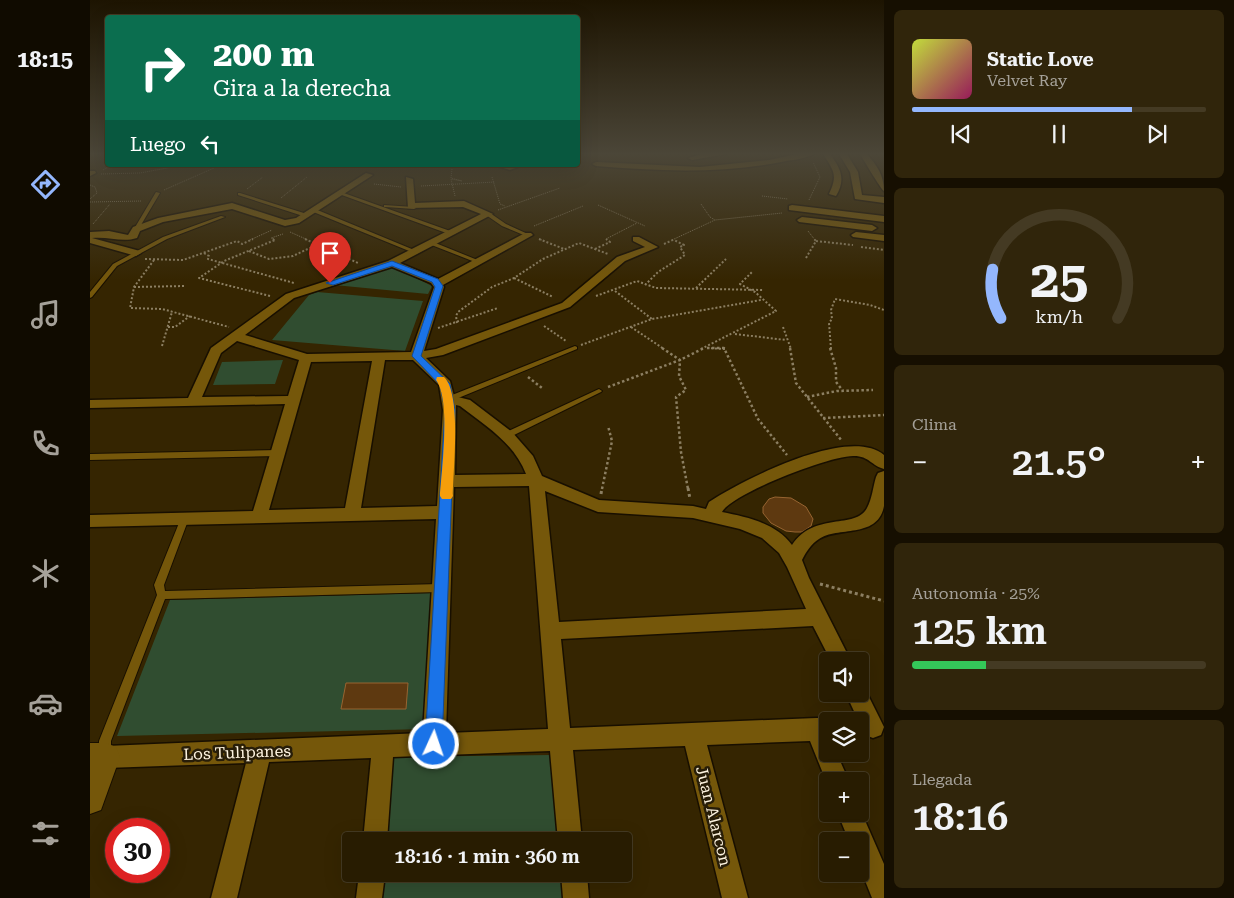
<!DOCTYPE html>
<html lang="es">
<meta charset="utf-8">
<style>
body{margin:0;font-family:"Roboto Serif",serif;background:#30250b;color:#f1f3f6;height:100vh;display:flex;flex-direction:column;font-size:19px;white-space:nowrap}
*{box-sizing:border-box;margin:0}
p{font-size:16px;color:#a5a199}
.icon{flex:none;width:28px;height:28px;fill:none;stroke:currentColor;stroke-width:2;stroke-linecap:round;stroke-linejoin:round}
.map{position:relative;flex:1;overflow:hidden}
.sheet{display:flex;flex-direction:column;gap:10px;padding:10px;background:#160f01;width:350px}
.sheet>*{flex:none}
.top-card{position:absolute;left:15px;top:15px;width:475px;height:152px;border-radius:5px;box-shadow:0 5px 20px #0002,0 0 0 1px #443a23;background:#0b6e4f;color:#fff;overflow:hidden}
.buttons{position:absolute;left:729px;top:652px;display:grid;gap:10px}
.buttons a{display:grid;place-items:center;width:50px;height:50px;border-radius:5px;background:#281c01;box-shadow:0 5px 20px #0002,0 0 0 1px #443a23;font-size:25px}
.speed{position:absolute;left:15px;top:818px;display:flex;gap:10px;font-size:25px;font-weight:700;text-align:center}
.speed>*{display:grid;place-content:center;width:65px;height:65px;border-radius:50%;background:#281c01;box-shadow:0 5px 20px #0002,0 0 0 1px #443a23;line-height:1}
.speed .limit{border:8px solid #d22;background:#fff;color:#111}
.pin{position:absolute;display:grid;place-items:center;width:42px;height:42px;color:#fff;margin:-51px -21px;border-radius:50% 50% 50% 0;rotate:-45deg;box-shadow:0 0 5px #0007}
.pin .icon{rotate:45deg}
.me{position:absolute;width:55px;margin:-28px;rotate:3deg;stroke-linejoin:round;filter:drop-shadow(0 0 4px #0008)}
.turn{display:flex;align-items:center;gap:18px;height:105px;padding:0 25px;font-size:22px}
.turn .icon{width:65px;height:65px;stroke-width:2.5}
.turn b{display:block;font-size:35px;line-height:42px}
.then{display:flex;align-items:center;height:48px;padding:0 25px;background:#0003;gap:10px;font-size:19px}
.big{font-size:38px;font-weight:600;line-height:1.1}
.sheet .tile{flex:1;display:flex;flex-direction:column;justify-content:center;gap:8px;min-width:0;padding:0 18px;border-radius:8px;background:#30250b}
.sheet .dial{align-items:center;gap:0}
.dial svg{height:130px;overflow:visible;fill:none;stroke:#443a23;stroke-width:7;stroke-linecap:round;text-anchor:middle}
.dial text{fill:#f1f3f6;stroke:none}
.song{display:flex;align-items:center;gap:15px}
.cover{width:60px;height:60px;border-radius:8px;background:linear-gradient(135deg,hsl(70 70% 55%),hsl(330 70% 35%))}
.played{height:5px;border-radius:2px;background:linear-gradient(90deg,#94b7fd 75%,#443a23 75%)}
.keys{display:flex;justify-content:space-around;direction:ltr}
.heat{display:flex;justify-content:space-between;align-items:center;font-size:28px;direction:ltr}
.charge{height:8px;border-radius:4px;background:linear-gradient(90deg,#34c759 25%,#443a23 0)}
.trip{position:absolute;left:252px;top:832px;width:290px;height:50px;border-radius:5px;background:#281c01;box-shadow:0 5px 20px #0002,0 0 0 1px #443a23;font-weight:600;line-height:50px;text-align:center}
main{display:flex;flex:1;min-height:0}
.tabs{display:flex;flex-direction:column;width:90px;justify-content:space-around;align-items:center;background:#100b00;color:#a5a199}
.tabs .icon{width:35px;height:35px}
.tabs .current{color:#94b7fd}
.tabs b{font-size:22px;color:#f1f3f6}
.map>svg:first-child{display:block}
.green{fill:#304d30}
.building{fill:#5e3910;stroke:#976431}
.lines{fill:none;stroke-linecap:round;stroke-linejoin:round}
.service-casing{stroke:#180f00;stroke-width:2}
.minor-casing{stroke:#180f00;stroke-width:3}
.tertiary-casing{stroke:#180f00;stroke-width:2}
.path-far3{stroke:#8c7f62;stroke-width:1;stroke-dasharray:1 1;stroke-linecap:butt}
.path-far2{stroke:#8c7f62;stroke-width:2;stroke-dasharray:2 2;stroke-linecap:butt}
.path-far1{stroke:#8c7f62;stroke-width:2.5;stroke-dasharray:2.5 2.5;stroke-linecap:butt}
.path{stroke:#8c7f62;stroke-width:3;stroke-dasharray:3 3;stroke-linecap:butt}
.service{fill:#75570a;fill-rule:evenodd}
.minor{fill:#75570a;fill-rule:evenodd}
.tertiary{fill:#75570a;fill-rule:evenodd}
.route{fill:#1a73e8;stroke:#114b97}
.slow{fill:#f59e0b}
.labels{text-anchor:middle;stroke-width:5;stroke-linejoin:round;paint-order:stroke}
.near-street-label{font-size:16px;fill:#fdf3df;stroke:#271d08}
</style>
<main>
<nav class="tabs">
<b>18:15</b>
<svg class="icon current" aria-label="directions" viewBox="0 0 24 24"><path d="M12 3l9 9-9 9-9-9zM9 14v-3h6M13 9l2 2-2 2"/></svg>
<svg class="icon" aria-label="music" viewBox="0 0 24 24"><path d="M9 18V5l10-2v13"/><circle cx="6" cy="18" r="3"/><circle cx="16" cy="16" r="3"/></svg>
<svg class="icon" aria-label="phone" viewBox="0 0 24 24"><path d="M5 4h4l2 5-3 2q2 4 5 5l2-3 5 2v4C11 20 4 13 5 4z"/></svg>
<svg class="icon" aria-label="climate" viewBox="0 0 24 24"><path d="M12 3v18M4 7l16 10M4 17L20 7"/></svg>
<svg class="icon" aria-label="car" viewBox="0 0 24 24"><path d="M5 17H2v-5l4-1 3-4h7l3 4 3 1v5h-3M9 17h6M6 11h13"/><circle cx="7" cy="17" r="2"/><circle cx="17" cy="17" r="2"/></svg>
<svg class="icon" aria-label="filters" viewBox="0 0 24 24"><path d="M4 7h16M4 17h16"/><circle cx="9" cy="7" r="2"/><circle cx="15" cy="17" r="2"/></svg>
</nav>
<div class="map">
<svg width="794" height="898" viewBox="0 0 794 898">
<rect width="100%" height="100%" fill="#352501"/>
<path class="green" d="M300 265 342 286 338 294 244 285Z
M227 292 333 301 315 351 182 340 219 295Z
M193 360 185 384 123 385 132 362Z
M343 593 337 729 27 736 80 600Z
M461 755 471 841H292L297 757Z
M291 874H474L477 898H289Z"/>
<path class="building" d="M685 497 701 498 716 507 723 519 721 526 712 532H705L696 531 681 523 673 513V507L679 499Z
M256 683H318L316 709H251Z"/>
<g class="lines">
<g class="service-casing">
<path id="service" d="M66 192 70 193 48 230H44V229Z
M251 192 363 232V233L359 234 249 194V193Z
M150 193 217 214V215L213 216 148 195V193Z
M294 205 324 207 326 208 324 209 296 207H294Z
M221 209H225L329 252 324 253 221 211Z
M396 213H400L416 224 440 235 436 236 412 226 396 215Z
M131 216 135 217 77 239 27 266 2 297 0 298V292L23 264 73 237Z
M339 242H343L390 261 385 262 339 244Z
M485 346 487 347V349L361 401H357L356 399 357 397Z
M509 389 512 391 511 392 420 437H414L413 435 414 433Z
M188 450 192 453 188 456 0 460V454Z
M95 515 98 516 99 518 74 585 75 591 350 584 353 585 355 588 353 591 350 592 75 599 21 741V752L19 756 15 758 11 756 9 752V741L67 595 64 585 91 518 92 516Z"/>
</g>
<g class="minor-casing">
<path id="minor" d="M612 154H636L602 160 598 158Z
M707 154H724C715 159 701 160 691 162 629 174 568 171 506 166L502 164 506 162 610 167 679 160Z
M733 154H740C751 169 756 179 746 196L739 194C748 175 744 171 733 154Z
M749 154H757L768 172 772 195 794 197V203L765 199 760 172Z
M770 154H777C787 166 794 175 794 191 790 188 775 162 770 154Z
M404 165H433L420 170Z
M0 171H5L6 173 0 176Z
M276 173 283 175 209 223 195 226 142 209 73 222 50 231 47 238C32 243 18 236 2 238L50 251 51 253 46 256 0 243V232L19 231 38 235 43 227 68 218 142 203 195 220 206 218Z
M316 177 323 179 325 203 374 201 403 214 310 263 348 279 435 233H441L443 235 353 285 354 287 334 351 346 349 472 303 527 257 555 247 543 241V237H549L568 247 535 261 480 307 353 355 336 358 360 381 364 396 380 400 422 432 443 456 452 476 509 500 603 506 616 509 619 502C653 480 759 425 794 455V469C782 466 779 456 764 456 741 455 641 494 632 512 657 517 686 523 702 545 725 511 765 530 777 508 782 499 783 487 786 477L788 473 794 471C794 483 794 496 794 506 788 539 748 526 729 539 721 544 716 552 712 560L719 578 761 661H741L723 626 471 639 480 728 726 718H738L746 721H738V754H747L759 781H738V786L720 741 617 745 658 898H632L595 746 483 750 492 841H468L460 751 303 757 297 841H273L281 758 179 762 147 898H121L156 763 16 768 8 765 5 757 8 749 16 746 333 733 346 519 0 527V515L163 511 195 404 0 408V400L98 398 121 348 196 294 298 261 391 214 373 207 318 208ZM302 267 341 283 344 287 321 352 217 354 155 335 204 298ZM147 341 209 360 198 396 112 397 131 353ZM295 360H323L349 385 353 410 347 506 271 508ZM282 361 255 508 179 510 221 362ZM366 405 370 406C396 426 424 443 436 474L365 475ZM439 486 458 729 356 733 364 487ZM455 491 508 512 603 518 650 529 672 538 689 553 697 567 716 609 469 622Z
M702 205 794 216V222L699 210V206Z
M712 217 782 225 787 228 782 231 709 222 707 220Z
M766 232 794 235V241L763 237 761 235Z
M770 685 774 687 794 727 791 735 783 738 775 735 756 694H770Z
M770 809 794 864V898H782L770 868V841H759L748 814H770Z
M269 874H295L292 898H266Z
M471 874H497L499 898H473Z"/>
</g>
<g class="tertiary-casing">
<path id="tertiary" d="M0 743H16L26 747 30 757 11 810 0 814Z"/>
</g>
<path class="path-far3" d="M362 169 361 178 372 181 361 179 365 196
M13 170 22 165
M11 174 50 173 88 166
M402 177 410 204 415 206
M284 184 311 187
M0 185 5 187 7 193 0 199
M331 186 405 182
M157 189 173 177
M74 190 124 168
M672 196 698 199
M191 198 217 177
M719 200 730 177 723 162
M0 202 52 201
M611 204 620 217 625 220
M508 205 555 226
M408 210 470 188
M3 224 20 204
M444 226 493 206
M718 231 725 240
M200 232 218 240
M449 239 452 240
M160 240 182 230
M185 240 181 238 193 234
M517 240 516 239 547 223
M582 240 625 220 692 213"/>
<path class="path-far2" d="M215 239 268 263
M449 239 474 249
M726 241 763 245
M574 244 585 239
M771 247 794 250
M505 249 520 242 516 239
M159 251 179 259 203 256 226 245
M114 253 119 256 118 259 204 283
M716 258 726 241 724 239
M55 259 93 260 147 241 152 244 163 239
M64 260 44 287 40 308 72 309 139 327
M424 278 463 297
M555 285 568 272 595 255 590 247 594 245 584 240
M44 287 95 286
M606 288 636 259
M525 291 562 319
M180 296 109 278 134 261 185 240 183 239
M506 296 547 281 566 288 674 290
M367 323 366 316 368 312 402 287 424 278 453 259 489 243 518 254
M454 326 476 341
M78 327H85L100 316
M541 327 574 349
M693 327 701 349
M348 328 408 308
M645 334 696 340
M491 345 562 319 671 300
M72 346 82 312
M617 348 635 349
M611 349 686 311 665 292 650 284 662 272
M741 349 739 323 742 319 741 310 745 299 780 305 794 310"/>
<path class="path-far1" d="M572 348 590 360 589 376 596 390 586 397 591 452 598 489
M617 348H634L668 419 697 455
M700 348 706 383 752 441
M740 348 746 368V382L753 391
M438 377 452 388
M518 387 590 360 614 348
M717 397 747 391 783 390
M733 418 794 415
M512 489 522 441 518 426"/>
<path class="path" d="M598 488 600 499
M511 494 512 488
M730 584 794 601"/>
<use href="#service" class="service"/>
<use href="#minor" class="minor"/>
<use href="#tertiary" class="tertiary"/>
</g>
<linearGradient id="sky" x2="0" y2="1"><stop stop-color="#1d1401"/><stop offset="0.55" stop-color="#4b4638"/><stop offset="1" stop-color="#4b4638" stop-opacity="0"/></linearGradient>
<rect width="794" height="280" fill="url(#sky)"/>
<path class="route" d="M302 261 348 279 353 286 331 356 360 384 365 410 352 744 350 750 344 752 338 750 335 744 355 410 350 385 322 356 345 287 342 282 302 266 243 285 236 283Z"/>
<path class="slow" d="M347 377H354C372 395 363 470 363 496L361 499H352L350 496C352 469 361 400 346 380Z"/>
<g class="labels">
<g class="near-street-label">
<text transform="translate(147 752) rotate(-2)" y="6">Los Tulipanes</text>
<text transform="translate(624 816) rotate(76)" y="6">Juan Alarcon</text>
</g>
</g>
</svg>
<div class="buttons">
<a><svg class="icon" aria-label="sound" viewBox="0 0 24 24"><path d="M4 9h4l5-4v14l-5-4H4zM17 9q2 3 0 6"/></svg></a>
<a><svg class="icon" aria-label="layers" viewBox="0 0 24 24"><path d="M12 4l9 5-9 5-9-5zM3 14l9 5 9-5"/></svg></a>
<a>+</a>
<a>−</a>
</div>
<div class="speed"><div class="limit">30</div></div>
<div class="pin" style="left:240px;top:283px;background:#d93025"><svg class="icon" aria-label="arrive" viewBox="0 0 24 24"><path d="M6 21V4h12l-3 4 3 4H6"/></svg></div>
<svg class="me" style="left:344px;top:744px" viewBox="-20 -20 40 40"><circle r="17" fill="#1a73e8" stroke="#fff" stroke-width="3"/><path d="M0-11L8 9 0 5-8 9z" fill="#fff"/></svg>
<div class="trip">18:16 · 1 min · 360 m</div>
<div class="top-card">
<div class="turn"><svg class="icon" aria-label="right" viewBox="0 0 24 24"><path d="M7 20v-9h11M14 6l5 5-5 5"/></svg><div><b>200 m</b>Gira a la derecha</div></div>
<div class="then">Luego<svg class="icon" aria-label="left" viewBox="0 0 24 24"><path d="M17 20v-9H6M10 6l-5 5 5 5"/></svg></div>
</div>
</div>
<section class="sheet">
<div class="tile">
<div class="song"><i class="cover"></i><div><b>Static Love</b><p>Velvet Ray</p></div></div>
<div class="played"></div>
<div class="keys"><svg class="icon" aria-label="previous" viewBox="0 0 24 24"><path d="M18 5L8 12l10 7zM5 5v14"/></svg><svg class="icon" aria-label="pause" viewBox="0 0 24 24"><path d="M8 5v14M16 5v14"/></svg><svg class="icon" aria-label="next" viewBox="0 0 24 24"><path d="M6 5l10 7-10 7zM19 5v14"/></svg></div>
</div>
<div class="tile dial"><svg viewBox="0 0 100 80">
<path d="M14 69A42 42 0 1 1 86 69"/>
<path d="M14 69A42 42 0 0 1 9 39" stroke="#94b7fd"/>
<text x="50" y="56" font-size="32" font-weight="700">25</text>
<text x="50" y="72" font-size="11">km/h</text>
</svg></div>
<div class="tile"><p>Clima</p>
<div class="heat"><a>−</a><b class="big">21.5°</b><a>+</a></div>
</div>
<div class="tile"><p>Autonomía · 25%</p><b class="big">125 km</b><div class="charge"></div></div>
<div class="tile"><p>Llegada</p><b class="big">18:16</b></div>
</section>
</main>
